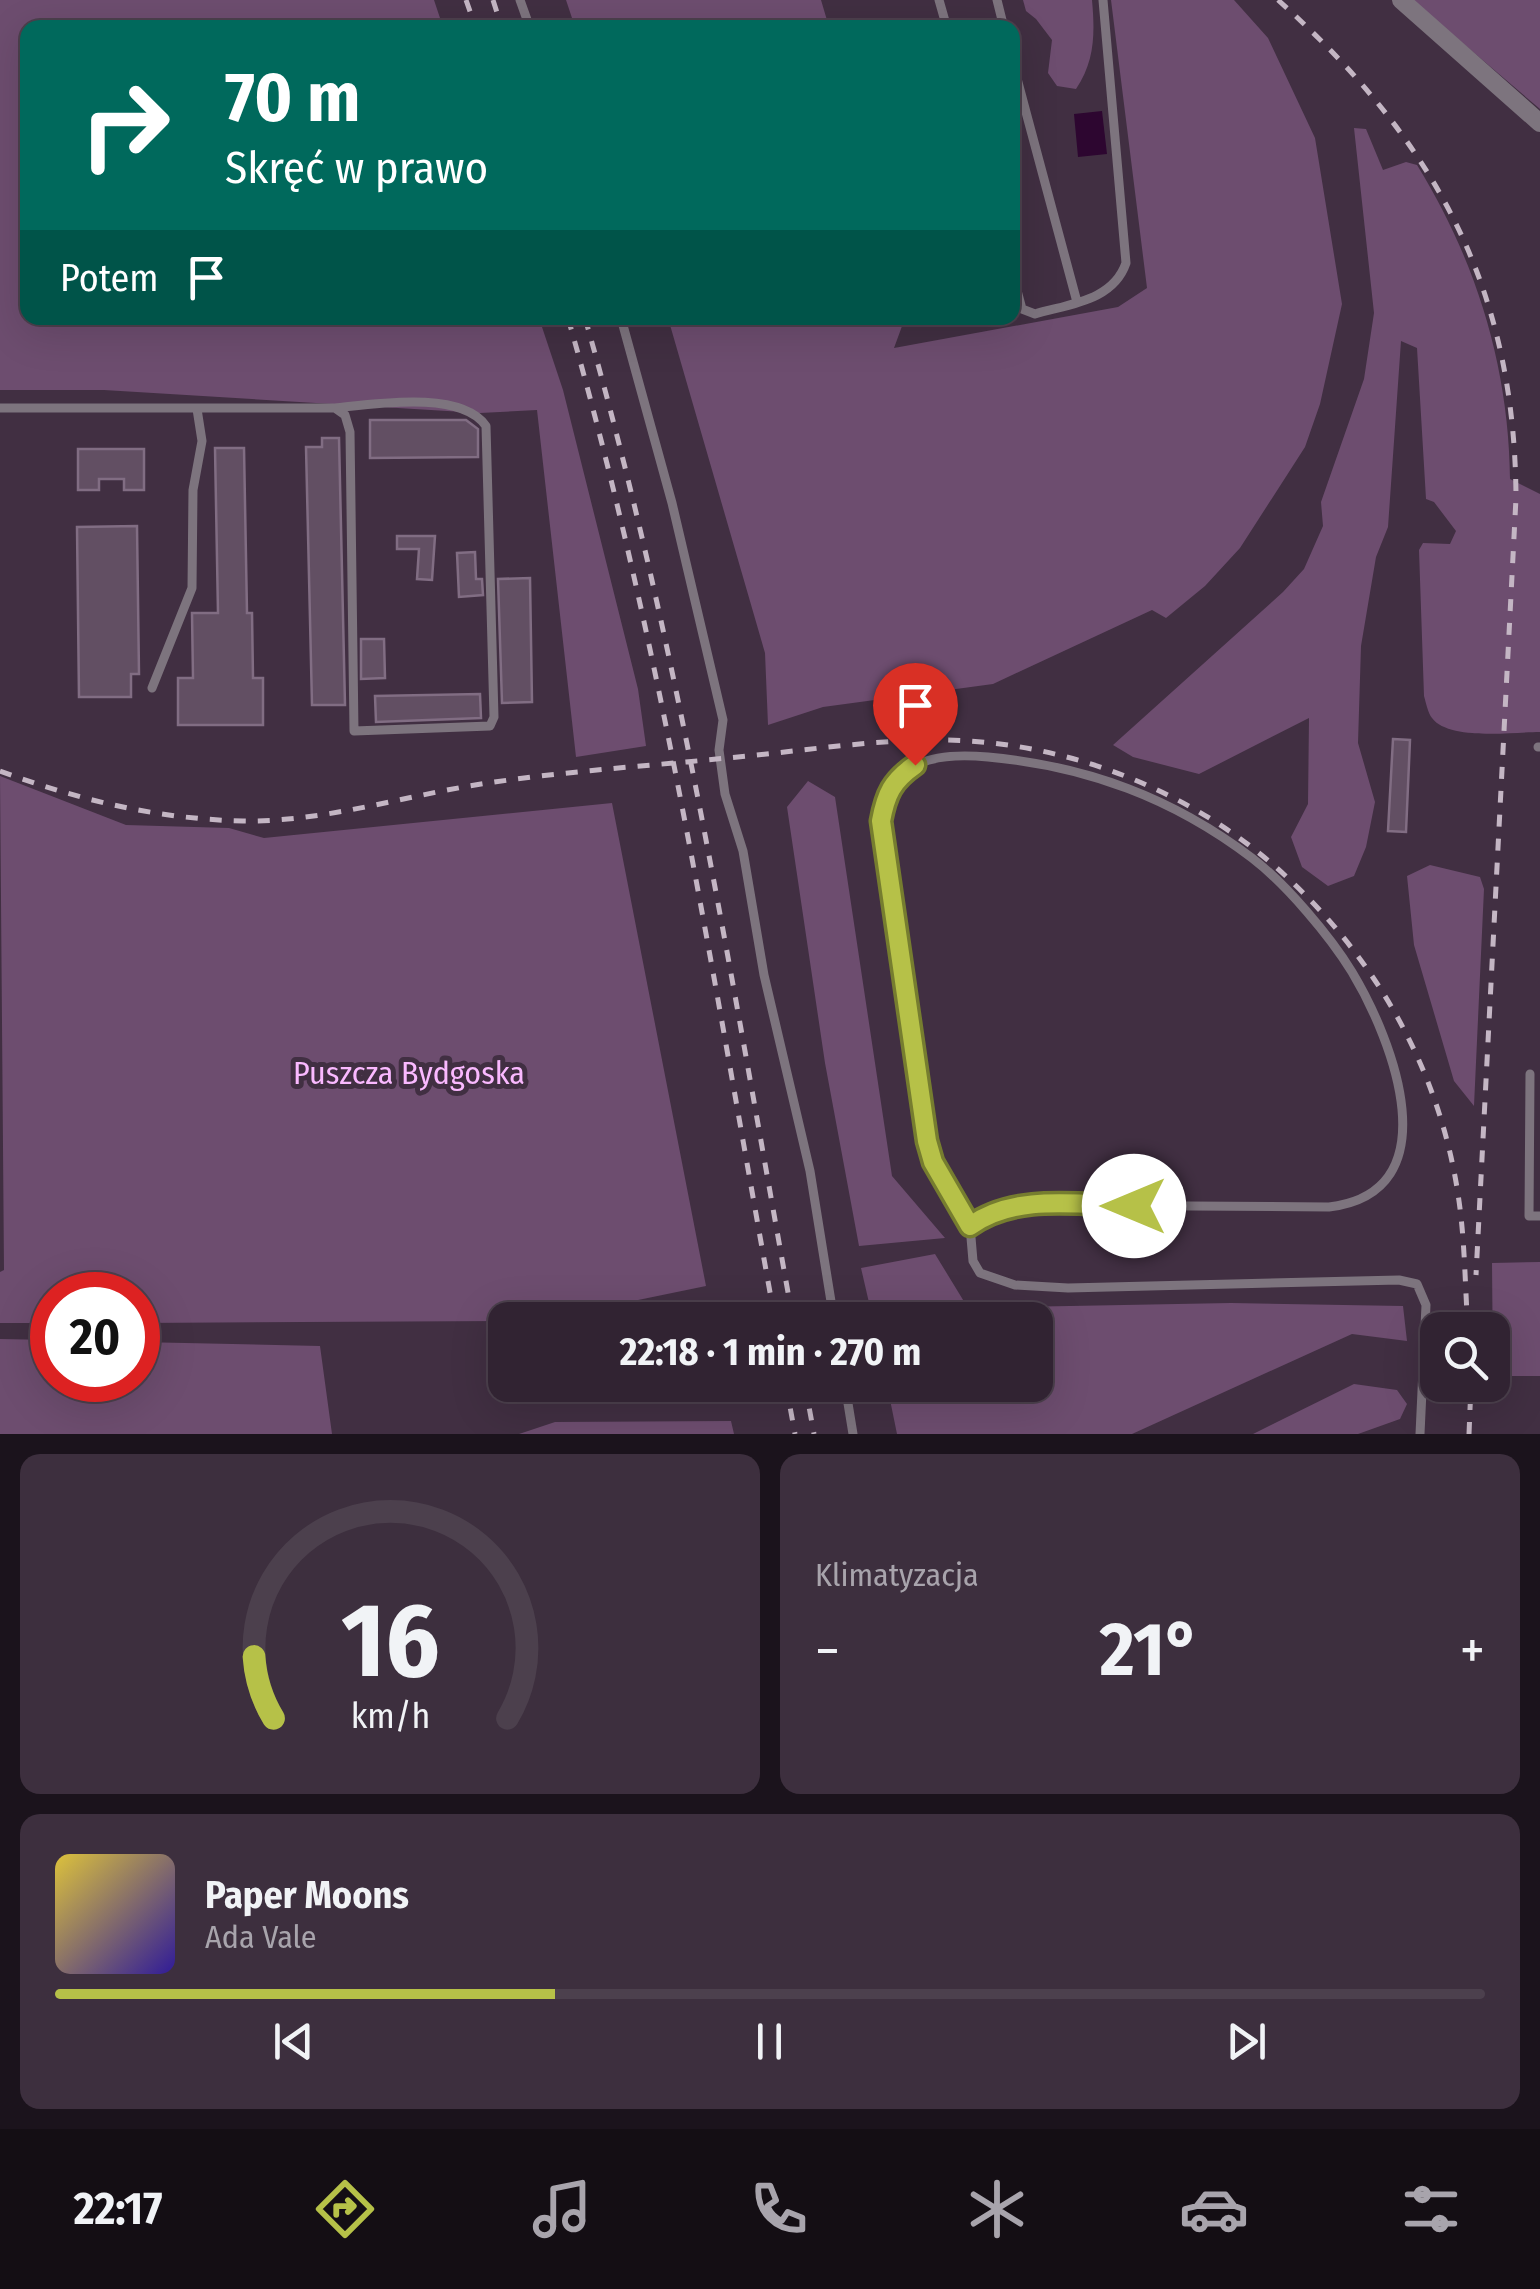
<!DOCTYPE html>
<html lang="pl">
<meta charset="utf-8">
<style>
body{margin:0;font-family:"Fira Sans Condensed",sans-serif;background:#3d2f3e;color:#f1f3f6;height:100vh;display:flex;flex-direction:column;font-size:38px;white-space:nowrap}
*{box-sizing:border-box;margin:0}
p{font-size:32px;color:#a8a4ac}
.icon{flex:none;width:55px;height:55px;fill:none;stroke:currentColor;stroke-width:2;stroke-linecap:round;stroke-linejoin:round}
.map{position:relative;height:1434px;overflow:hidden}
.details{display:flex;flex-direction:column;gap:20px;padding:20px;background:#1b131c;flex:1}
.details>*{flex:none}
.hud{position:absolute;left:20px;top:20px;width:1000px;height:305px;border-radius:20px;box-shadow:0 10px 40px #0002,0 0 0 2px #4c404d;background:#00695c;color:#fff;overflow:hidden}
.controls{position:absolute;left:1420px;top:1312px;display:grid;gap:20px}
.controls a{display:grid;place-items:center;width:90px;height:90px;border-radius:20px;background:#312332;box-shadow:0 10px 40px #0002,0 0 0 2px #4c404d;font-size:50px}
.speed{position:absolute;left:30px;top:1272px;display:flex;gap:20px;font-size:50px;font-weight:700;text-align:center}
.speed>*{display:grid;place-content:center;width:130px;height:130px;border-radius:50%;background:#312332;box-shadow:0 10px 40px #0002,0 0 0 2px #4c404d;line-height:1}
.speed .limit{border:15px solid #d22;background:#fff;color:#111}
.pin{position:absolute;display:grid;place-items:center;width:85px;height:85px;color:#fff;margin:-102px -42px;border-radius:50% 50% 50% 0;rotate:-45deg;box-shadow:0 0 10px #0007}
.pin .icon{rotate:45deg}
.me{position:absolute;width:110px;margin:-55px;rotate:270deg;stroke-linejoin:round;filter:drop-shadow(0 0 8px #0008)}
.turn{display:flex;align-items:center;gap:35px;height:210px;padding:0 40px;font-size:45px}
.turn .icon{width:130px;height:130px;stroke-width:2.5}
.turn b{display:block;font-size:70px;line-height:85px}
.then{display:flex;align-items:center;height:95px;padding:0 40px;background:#0003;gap:20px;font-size:38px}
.big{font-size:75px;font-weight:700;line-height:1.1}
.details .widget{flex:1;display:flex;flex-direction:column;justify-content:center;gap:15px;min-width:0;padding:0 35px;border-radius:20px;background:#3d2f3e}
.details .dial{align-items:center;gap:0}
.dial svg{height:260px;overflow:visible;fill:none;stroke:#4c404d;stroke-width:7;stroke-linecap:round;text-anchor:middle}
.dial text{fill:#f1f3f6;stroke:none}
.song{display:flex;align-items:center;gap:30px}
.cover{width:120px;height:120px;border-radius:15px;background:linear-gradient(135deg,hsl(50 70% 55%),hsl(250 70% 35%))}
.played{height:10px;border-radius:5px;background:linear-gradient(90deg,#b6c148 35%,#4c404d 35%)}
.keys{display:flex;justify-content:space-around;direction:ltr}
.heat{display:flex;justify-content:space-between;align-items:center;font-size:55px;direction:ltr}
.details .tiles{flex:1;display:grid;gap:20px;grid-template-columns:1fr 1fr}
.widget:last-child{grid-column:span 2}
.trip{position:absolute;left:488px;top:1302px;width:565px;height:100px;border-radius:20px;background:#312332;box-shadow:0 10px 40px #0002,0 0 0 2px #4c404d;font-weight:700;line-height:100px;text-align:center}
.tab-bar{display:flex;height:160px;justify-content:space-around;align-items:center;background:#140e14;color:#a8a4ac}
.tab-bar .icon{width:70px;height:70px}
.tab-bar .current{color:#b6c148}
.tab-bar b{font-size:45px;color:#f1f3f6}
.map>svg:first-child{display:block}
.green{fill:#6d4d6f}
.water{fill:#2d0630}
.building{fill:#624f63;stroke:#816d83;stroke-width:2.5}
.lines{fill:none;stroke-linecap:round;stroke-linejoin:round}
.lane{stroke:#7d747e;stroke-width:9}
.street{stroke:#7d747e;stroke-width:18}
.rail{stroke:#c4b6c4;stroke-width:5;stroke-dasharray:12 12;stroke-linecap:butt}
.route-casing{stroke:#767d2f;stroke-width:25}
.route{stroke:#b6c148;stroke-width:18}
.labels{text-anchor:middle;stroke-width:10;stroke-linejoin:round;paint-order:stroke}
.park-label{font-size:32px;fill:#fab9ff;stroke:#412f42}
</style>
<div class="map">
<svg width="1540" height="1434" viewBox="0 0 1540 1434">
<rect width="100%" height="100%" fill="#412f42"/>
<path class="green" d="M0 0H434L443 27 28 28V318H539L563 390 638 689 646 746 576 757 537 410 480 413 104 390H0Z
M566 0H821L829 27H575Z
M1023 0H1092C1095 33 1095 61 1076 89L1057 86 1048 73 1052 40 1036 19 1026 11Z
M1111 0H1234L1268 38 1315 138 1342 304 1320 404 1305 447 1240 548 1205 586 1166 618 1152 610 993 684 823 707 768 725 765 653 668 318H905L894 348 1118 307 1147 288Z
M1412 0H1540V109Z
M1354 128 1366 129 1383 170 1406 162 1417 165C1476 260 1509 367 1510 479L1540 494V732C1514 732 1449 741 1432 718 1428 713 1426 703 1424 696L1419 550 1423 543 1450 544 1456 531 1434 502 1426 499 1417 348 1401 341 1388 527 1376 557 1361 646 1358 743 1375 802 1366 847 1354 876 1328 886 1302 867 1291 837 1308 804 1309 718 1199 774 1133 757 1113 745 1283 592 1304 569 1323 526 1321 502 1364 379 1374 313Z
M0 776 126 825 229 828 264 838 612 803 706 1286 541 1320 505 1321 138 1323V1295H52V1323H0V1272L4 1270Z
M808 781 835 797 892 1176 945 1238 859 1246 825 1063 787 807Z
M1430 865 1480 877 1484 889 1474 1106 1454 1081 1414 945 1407 876Z
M935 1254 968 1308 1231 1303 1403 1306 1407 1341 1352 1334 1132 1434H897L887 1385H1035V1320H873L861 1268Z
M1540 1262V1376H1493L1492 1263Z
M0 1339 52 1340V1380H138V1342L320 1346 332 1434H0Z
M1354 1384 1397 1390 1407 1404 1400 1419 1358 1434H1253Z
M731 1421 734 1434H519L555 1422Z"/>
<path class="water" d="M1102 111 1107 154 1078 157 1074 114Z"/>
<path class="building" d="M370 420H466L478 429V457L370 458Z
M322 438H339L345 705H312L306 447H322Z
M215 448H244L247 613H252L253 678H263V725H178V678H193L192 613H218Z
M78 449H144V490H124V479H99V490H78Z
M137 526 139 674H131V697H79L77 527Z
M397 536H435L432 580 417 579 419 549H397Z
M475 552 476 579H482L483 595 459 597 457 553Z
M530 578 532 702 502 703 498 579Z
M361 639H384L385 678 361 679Z
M480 694 481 718 376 722 375 696Z
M1393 739 1410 740 1406 832 1388 831Z"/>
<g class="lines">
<path class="lane" d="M520 0 530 28
M939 0 947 28
M997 0 1004 28
M1012 60 1077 302
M1012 272 1022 309 1035 314C1069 304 1113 301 1126 263L1103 0
M621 318 672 503 723 720 719 750 725 794 743 851 764 975 810 1171 834 1320
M0 408H335L345 415 350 432 354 731 490 726 494 717 486 426C461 390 375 404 335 408
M152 688 192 588 193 490 202 441 197 409
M1538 747H1540
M1530 1074 1529 1216H1540
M970 1226 992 1211 1026 1205 1329 1207C1452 1192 1393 1040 1352 972 1330 936 1286 884 1252 858 1173 798 1087 766 988 757 932 752 893 760 881 821L927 1141 933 1162 970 1226 973 1261 980 1273 1015 1285 1068 1288 1399 1280 1417 1284 1426 1305 1420 1434
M845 1385 853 1434"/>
<path class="street" d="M1401 0 1540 123"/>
<path class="rail" d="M466 0 476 28
M493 0 502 28
M1278 0C1433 139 1515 285 1516 498L1476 1275
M568 318C662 646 714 984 775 1320
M585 318C679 646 732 984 793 1320
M0 771C79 800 157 819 243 821 326 822 406 795 488 783 567 771 648 766 727 758 794 752 862 741 930 740 1061 738 1196 790 1291 881 1381 966 1442 1077 1459 1201 1465 1243 1465 1287 1468 1330
M786 1385 795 1434
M805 1385 814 1434
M1469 1434 1471 1385"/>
</g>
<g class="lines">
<g class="route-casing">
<path id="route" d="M915 765C892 781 886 794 881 821L927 1141 933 1162 970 1226C1015 1193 1080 1205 1134 1206"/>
</g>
<use href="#route" class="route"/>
</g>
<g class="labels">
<g class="park-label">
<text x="409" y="1084">Puszcza Bydgoska</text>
</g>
</g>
</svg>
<div class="controls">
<a><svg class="icon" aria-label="search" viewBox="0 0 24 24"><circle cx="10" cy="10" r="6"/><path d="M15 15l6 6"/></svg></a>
</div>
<div class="speed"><div class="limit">20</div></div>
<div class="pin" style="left:915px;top:765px;background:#d93025"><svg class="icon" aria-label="arrive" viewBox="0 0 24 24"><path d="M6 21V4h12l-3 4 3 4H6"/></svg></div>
<svg class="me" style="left:1134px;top:1206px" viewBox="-20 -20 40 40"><circle r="19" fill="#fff"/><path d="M0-13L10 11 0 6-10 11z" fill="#b6c148"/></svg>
<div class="trip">22:18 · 1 min · 270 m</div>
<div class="hud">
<div class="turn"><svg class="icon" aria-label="right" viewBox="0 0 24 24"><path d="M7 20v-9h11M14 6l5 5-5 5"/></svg><div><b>70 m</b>Skręć w prawo</div></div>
<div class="then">Potem<svg class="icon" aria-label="arrive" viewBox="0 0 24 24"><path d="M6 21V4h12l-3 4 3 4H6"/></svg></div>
</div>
</div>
<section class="details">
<div class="tiles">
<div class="widget dial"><svg viewBox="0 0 100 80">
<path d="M14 69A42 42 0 1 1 86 69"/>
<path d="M14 69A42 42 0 0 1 8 50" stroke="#b6c148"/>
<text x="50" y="56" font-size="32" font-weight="700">16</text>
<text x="50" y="72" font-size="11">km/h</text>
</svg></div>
<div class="widget"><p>Klimatyzacja</p>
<div class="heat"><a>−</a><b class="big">21°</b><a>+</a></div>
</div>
<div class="widget">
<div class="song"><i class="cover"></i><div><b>Paper Moons</b><p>Ada Vale</p></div></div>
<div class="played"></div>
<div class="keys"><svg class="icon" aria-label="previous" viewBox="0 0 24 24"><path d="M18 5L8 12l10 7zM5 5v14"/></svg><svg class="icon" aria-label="pause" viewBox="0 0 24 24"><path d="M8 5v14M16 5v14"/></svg><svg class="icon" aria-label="next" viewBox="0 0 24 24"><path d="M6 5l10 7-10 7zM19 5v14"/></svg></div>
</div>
</div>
</section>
<nav class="tab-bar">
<b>22:17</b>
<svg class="icon current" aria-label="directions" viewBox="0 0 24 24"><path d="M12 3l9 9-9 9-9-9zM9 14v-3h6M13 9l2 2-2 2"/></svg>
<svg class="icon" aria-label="music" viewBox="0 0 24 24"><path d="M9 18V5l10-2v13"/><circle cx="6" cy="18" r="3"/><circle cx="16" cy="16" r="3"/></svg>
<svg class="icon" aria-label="phone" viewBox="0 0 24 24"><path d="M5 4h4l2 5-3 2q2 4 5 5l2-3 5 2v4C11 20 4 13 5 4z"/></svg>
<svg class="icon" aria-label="climate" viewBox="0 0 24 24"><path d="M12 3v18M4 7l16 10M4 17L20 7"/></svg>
<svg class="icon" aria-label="car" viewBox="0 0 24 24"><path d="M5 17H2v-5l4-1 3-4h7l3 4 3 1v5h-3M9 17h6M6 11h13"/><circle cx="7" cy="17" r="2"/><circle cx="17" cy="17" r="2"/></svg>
<svg class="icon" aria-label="filters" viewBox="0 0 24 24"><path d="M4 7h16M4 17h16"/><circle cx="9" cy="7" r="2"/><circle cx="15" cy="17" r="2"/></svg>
</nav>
